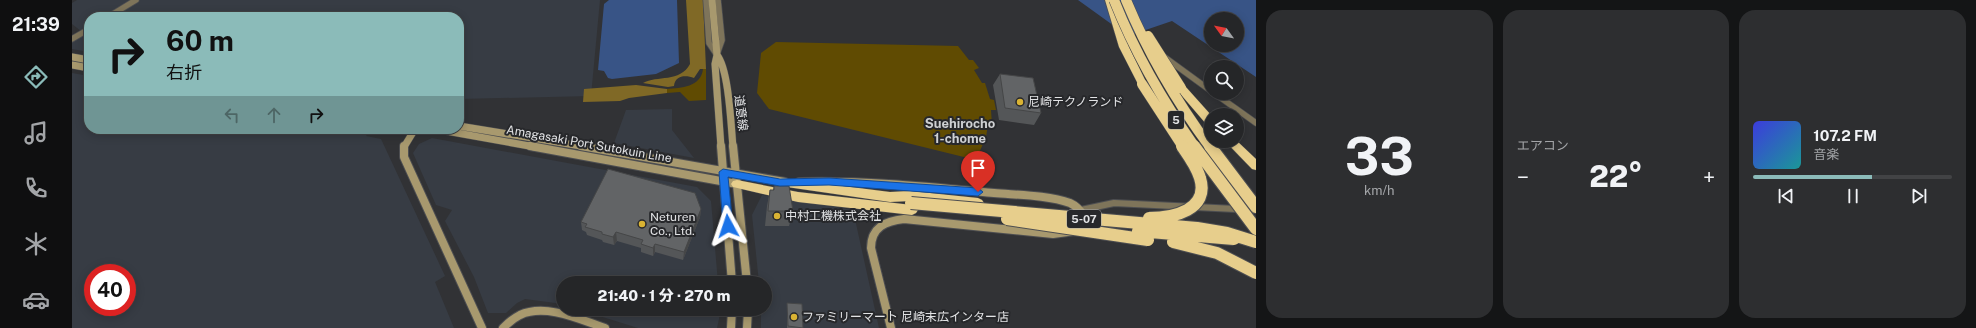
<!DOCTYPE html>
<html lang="ja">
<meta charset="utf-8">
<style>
body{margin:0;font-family:"Public Sans","Noto Sans JP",sans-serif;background:#2d2e30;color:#f1f3f6;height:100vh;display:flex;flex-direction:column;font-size:15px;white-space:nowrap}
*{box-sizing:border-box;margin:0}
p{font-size:13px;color:#a3a5a8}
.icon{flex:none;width:22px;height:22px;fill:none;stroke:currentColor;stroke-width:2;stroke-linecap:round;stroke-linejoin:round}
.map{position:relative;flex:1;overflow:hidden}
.sheet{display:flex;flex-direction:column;gap:10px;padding:10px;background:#141516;width:720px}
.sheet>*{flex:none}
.guide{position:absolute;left:12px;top:12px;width:380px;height:122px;border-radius:16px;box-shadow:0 2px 10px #0003,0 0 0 1px #424345;background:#8bbbb9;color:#111;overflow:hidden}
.needle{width:26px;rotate:303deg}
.fabs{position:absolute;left:1132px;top:12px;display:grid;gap:8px}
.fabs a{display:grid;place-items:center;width:40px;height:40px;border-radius:50%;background:#252628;box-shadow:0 2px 10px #0003,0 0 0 1px #424345;font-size:20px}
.speed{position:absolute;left:12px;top:264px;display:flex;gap:8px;font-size:20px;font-weight:700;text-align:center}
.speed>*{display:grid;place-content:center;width:52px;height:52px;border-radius:50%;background:#252628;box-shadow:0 2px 10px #0003,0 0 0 1px #424345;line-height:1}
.speed .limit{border:6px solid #d22;background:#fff;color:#111}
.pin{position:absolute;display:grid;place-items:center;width:34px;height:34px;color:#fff;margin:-41px -17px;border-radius:50% 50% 50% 0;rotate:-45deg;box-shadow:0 0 4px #0007}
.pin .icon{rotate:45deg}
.me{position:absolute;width:44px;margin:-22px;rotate:355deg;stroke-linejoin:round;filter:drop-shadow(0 0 3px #0008)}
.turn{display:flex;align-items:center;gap:14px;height:84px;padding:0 16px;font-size:18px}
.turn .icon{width:52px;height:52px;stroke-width:2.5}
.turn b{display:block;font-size:28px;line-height:34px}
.lanes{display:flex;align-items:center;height:38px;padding:0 16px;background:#0003;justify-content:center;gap:20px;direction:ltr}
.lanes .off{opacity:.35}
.big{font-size:30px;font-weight:800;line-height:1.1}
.sheet .card{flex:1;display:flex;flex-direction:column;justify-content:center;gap:6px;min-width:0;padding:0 14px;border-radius:16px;background:#2d2e30}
.sheet .dial{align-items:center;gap:0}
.dial b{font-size:52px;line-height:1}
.song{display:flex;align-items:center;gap:12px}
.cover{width:48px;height:48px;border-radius:6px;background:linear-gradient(135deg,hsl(240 70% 55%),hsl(180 70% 35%))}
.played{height:4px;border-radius:2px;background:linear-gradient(90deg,#8bbbb9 60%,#424345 60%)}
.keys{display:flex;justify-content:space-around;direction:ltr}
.heat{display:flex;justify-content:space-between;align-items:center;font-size:22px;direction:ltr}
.sheet .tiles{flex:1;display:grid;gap:10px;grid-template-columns:repeat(3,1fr)}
.trip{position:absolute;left:484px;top:276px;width:216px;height:40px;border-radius:20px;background:#252628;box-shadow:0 2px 10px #0003,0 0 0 1px #424345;font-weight:800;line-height:40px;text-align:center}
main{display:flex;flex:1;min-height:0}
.tab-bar{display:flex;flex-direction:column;width:72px;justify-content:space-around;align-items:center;background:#0f0f10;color:#a3a5a8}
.tab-bar .icon{width:28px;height:28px}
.tab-bar .on{color:#8bbbb9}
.tab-bar b{font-size:18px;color:#f1f3f6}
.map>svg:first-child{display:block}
.built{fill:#373c44;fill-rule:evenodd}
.green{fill:#604b02}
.forest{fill:#806926}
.water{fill:#385486;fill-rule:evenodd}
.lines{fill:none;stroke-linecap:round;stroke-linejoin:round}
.street-far1-casing{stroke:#4d4e51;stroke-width:7}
.street-casing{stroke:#4d4e51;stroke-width:8}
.secondary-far1-casing{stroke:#4d4e51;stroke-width:8}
.secondary-casing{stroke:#4d4e51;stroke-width:10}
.highway-casing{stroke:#4d4e51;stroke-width:1}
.street-far1{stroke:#7e745a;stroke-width:5.5}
.street{stroke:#7e745a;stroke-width:6}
.secondary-far1{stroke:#a8996e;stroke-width:7}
.secondary{stroke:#a8996e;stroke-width:8}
.highway{fill:#e7ce8c;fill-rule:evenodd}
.highway-bridge-far1-casing{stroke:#4d4e51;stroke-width:11;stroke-linecap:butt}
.highway-bridge-casing{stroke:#4d4e51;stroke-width:14;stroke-linecap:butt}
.highway-bridge-far1{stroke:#e7ce8c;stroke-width:10}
.highway-bridge{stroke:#e7ce8c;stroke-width:12}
.wall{fill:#545658}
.shaded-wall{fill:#454647}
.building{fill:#626466;stroke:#454647}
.route{fill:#1a73e8;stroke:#114b97}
.poi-dot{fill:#dab333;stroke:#27282b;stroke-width:1.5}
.labels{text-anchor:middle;stroke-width:4;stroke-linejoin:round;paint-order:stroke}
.shield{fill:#27282b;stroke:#aaabad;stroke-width:1}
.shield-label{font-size:11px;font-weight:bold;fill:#e2e3e5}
.poi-label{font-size:12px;fill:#e2e3e5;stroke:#27282b;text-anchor:start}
.street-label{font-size:12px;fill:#e2e3e5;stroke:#27282b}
.neighbourhood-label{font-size:13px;font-weight:bold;fill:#ced0d3;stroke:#27282b}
</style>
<main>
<nav class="tab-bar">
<b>21:39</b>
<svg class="icon on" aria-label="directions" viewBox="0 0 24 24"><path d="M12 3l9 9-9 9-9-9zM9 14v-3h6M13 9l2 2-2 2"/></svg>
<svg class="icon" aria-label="music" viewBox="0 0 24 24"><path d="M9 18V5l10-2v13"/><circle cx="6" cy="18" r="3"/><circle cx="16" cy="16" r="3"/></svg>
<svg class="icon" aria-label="phone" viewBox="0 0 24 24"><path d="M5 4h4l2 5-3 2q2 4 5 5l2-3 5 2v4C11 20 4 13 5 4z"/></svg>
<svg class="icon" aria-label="climate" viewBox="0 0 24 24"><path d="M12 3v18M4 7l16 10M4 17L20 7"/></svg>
<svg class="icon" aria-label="car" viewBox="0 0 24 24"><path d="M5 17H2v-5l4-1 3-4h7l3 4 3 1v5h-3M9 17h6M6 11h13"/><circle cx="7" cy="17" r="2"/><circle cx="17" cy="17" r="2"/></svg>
</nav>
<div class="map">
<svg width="1184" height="328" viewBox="0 0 1184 328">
<rect width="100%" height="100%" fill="#313235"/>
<path class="built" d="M5 0H60L32 17H17V26L9 31 0 24V3Z
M68 0H528L519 96 387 99V17H40Z
M17 31V52L0 49V42Z
M0 73 17 76V129H300L294 136 309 139 373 276 363 282 382 328H0ZM21 273H55V307H21Z
M600 109V130L622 158 542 143 554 110Z
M360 138 625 187 639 201 646 283H491V304L453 299 445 303 434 313H416L402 277 373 221 380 210 364 205 341 153 347 144Z
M690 195 781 210 807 328H689V309H693V283H687L680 215Z
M505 309H647V319L645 328H566Z"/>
<path class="green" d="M704 42 886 46 897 60H901L907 68 902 70 910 83H913L918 99 922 100 924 110H919L920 125H916L914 137 904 160 697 109 685 93 689 53Z
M631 69H634V100L617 101 608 92 595 93V89C609 88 629 87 631 69Z"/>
<path class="forest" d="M614 0H631L634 69H628L622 78C614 75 603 75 602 86L596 87 571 83C585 75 608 83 618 64Z
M564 85 595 89V93L557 98 548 101 511 102 512 89Z"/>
<path class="water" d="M537 0H605L607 63 584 74 540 79 536 78 532 71 526 70 532 4Z
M1006 0H1184V77L1100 21 1056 36ZM1139 19H1165V45H1139Z"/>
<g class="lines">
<g class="street-far1-casing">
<path id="street-far1" d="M634 0 637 43 645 55
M36 17 64 0
M0 39 17 29
M645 54 650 40 646 0
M1091 56 1139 91
M1142 93 1184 123"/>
</g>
<g class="street-casing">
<path id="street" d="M1009 210 1042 203 1184 210"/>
</g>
<g class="secondary-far1-casing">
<path id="secondary-far1" d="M640 0 645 55 643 64 649 147
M645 55C657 70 659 126 661 147
M0 57 17 60
M0 65 17 68
M387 126 515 147
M363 129 463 147
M332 147 343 129"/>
</g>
<g class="secondary-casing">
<path id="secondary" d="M332 146V157L410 328
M458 146 665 184
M509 146 713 182
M649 146 660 283
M661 146 675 283
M727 182C792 180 858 187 922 193 945 195 976 195 998 203 1005 206 1009 211 1013 217L1012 222
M431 328C436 323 442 318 448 315 474 303 509 320 533 328
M659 328 660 309
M675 328 676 309
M819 328 799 248C799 227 814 221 832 219L981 234 1003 231"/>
</g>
<g class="highway-casing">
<path id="highway" d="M1033 0H1041L1057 47 1075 84 1073 86H1067L1047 47Z
M1109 85 1113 86 1139 115V126L1135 125 1105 90 1104 88 1105 86Z
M1153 141H1165L1184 159V170L1180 169Z
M708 178 818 192 838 191 906 198 910 200 912 203 910 206 906 208 838 201 818 202 708 186 704 185 702 182 704 179Z
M665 180 726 192 840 205 844 207 846 210 844 213 840 215 726 202 661 187 659 184 661 181Z"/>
</g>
<use href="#street-far1" class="street-far1"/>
<use href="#street" class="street"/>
<use href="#secondary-far1" class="secondary-far1"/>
<use href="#secondary" class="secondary"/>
<use href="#highway" class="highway"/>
<g class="highway-bridge-far1-casing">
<path id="highway-bridge-far1" d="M1042 0C1063 53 1090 100 1123 147
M1054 0C1076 53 1104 101 1138 147
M1076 36 1109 88
M1070 84 1111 147"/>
</g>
<g class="highway-bridge-casing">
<path id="highway-bridge" d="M1122 146 1184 229
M1138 146 1184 207
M839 203 1125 228 1155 233 1184 242
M1077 218C1101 218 1138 210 1128 178 1125 167 1117 156 1110 146
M935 219 1076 240
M1066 231 1162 239
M1101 242 1145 253 1184 273"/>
</g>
<use href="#highway-bridge-far1" class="highway-bridge-far1"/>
<use href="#highway-bridge" class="highway-bridge"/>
</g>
<path class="wall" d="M928 74 969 113 962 125 927 120 921 85Z
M702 186 721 211 717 226H693L695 206 698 190H701Z
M629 209 628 217 611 260 583 252 581 256 569 252V248L545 241 542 245 531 242 530 240 515 235 514 232 510 230 509 222Z
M715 303 730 304 731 328H715Z"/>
<path class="shaded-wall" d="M629 209 628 217 611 260 612 252Z
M544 232 545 241 542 245 541 237Z
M583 244V252L581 256V248Z"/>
<path class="building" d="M928 74 961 78 969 113 933 108Z
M536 169 623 193 629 209 612 252 583 244 581 248 569 244 571 240 544 232 541 237 530 234V232L513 227 515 224 509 222Z
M702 186H717L721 211H696L698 190H702Z
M715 303 730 304 731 328 716 326Z"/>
<path class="route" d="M651 169 708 179 757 178 906 188 911 192 906 196 757 185 708 186 656 177 661 226 656 230 651 226 647 172Z"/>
<g class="poi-dot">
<circle cx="948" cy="102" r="4"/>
<circle cx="705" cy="216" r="4"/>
<circle cx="570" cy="224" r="4"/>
<circle cx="722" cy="317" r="4"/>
</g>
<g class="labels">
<g class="shield">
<rect x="1096" y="111" width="16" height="18" rx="3"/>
<rect x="995" y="210" width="34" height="18" rx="3"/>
</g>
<g class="shield-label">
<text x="1104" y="124">5</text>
<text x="1012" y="223">5-07</text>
</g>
<g class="poi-label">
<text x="956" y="106">尼崎テクノランド</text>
<text x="713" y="220">中村工機株式会社</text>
<text x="578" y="221">Neturen<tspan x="578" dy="14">Co., Ltd.</tspan></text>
<text x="730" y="321">ファミリーマート 尼崎末広インター店</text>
</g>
<g class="street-label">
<text transform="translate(669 113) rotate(83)" y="4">道意線</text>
<text transform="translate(517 144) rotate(10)" y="4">Amagasaki Port Sutokuin Line</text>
</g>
<g class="neighbourhood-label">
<text x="888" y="128">Suehirocho<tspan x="888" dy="15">1-chome</tspan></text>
</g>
</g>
</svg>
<div class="fabs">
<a><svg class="needle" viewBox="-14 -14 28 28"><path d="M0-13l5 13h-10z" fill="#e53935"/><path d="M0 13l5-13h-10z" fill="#a3a5a8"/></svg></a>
<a><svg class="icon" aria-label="search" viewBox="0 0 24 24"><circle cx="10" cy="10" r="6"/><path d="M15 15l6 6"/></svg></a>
<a><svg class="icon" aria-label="layers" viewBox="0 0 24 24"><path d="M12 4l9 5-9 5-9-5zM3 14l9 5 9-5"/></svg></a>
</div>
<div class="speed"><div class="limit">40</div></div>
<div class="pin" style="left:906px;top:192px;background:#d93025"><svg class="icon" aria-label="arrive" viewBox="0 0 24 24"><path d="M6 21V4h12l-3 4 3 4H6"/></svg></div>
<svg class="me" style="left:656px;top:226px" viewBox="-20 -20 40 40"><path d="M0-17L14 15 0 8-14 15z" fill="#1a73e8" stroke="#fff" stroke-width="4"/></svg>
<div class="trip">21:40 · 1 分 · 270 m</div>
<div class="guide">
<div class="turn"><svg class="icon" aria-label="right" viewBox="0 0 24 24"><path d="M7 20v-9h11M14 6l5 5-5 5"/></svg><div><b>60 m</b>右折</div></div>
<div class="lanes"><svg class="icon off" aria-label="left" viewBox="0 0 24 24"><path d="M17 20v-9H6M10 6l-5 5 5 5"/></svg><svg class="icon off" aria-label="ahead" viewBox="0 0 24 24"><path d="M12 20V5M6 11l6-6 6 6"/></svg><svg class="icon" aria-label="right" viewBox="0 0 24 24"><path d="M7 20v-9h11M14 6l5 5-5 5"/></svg></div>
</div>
</div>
<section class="sheet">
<div class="tiles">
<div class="card dial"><b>33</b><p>km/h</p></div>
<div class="card"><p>エアコン</p>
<div class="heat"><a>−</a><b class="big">22°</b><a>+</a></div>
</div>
<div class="card">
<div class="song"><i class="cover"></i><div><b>107.2 FM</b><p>音楽</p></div></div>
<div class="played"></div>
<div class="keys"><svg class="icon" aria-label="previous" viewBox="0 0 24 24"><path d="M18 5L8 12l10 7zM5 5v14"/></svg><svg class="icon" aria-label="pause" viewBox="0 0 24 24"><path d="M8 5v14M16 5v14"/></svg><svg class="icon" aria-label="next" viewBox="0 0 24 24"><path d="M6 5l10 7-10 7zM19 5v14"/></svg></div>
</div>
</div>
</section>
</main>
